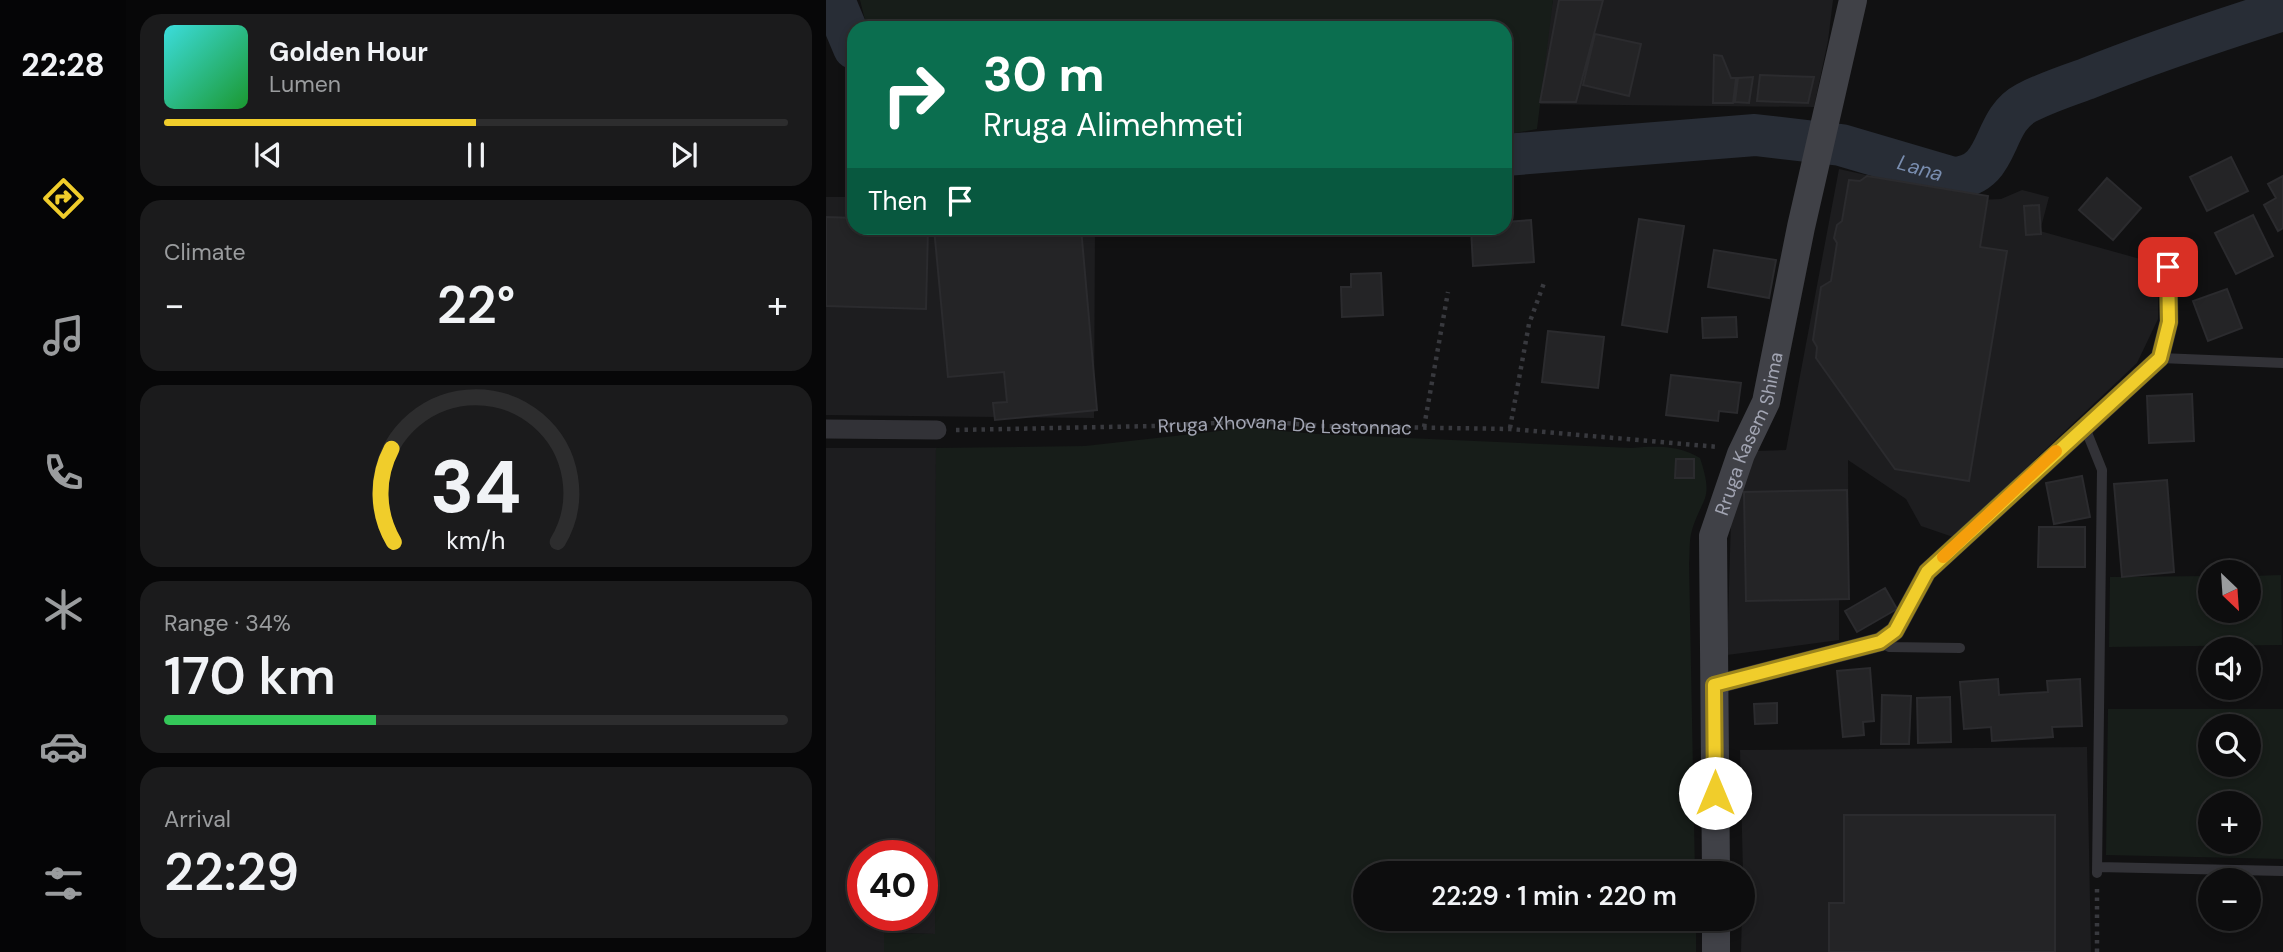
<!DOCTYPE html>
<meta charset="utf-8">
<style>
body{margin:0;font-family:"DM Sans",sans-serif;background:#1b1b1c;color:#f1f3f6;height:100vh;display:flex;flex-direction:column;font-size:26px;white-space:nowrap}
*{box-sizing:border-box;margin:0}
p{font-size:23px;color:#9a9c9e}
.icon{flex:none;width:38px;height:38px;fill:none;stroke:currentColor;stroke-width:2;stroke-linecap:round;stroke-linejoin:round}
.map{position:relative;flex:1;overflow:hidden}
.details{display:flex;flex-direction:column;gap:14px;padding:14px;background:#070708;width:700px}
.details>*{flex:none}
.banner{position:absolute;left:21px;top:21px;width:665px;height:214px;border-radius:21px;box-shadow:0 4px 10px #0003,0 0 0 2px #2d2d2e;background:#0b6e4f;color:#fff;overflow:hidden}
.needle{width:46px;rotate:155deg}
.tools{position:absolute;left:1372px;top:560px;display:grid;gap:14px}
.tools a{display:grid;place-items:center;width:63px;height:63px;border-radius:50%;background:#0d0d0e;box-shadow:0 4px 10px #0003,0 0 0 2px #2d2d2e;font-size:35px}
.speed{position:absolute;left:21px;top:840px;display:flex;gap:14px;font-size:35px;font-weight:700;text-align:center}
.speed>*{display:grid;place-content:center;width:91px;height:91px;border-radius:50%;background:#0d0d0e;box-shadow:0 4px 10px #0003,0 0 0 2px #2d2d2e;line-height:1}
.speed .limit{border:10px solid #d22;background:#fff;color:#111}
.pin{position:absolute;display:grid;place-items:center;width:60px;height:60px;color:#fff;margin:-30px;border-radius:14px;box-shadow:0 4px 10px #0006}
.me{position:absolute;width:77px;margin:-38px;rotate:0deg;stroke-linejoin:round;filter:drop-shadow(0 0 5px #0008)}
.turn{display:flex;align-items:center;gap:24px;height:147px;padding:0 21px;font-size:32px}
.turn .icon{width:91px;height:91px;stroke-width:2.5}
.turn b{display:block;font-size:49px;line-height:60px}
.then{display:flex;align-items:center;height:66px;padding:0 21px;background:#0003;gap:14px;font-size:26px}
.big{font-size:52px;font-weight:600;line-height:1.1}
.details .card{flex:1;display:flex;flex-direction:column;justify-content:center;gap:10px;min-width:0;padding:0 24px;border-radius:21px;background:#1b1b1c}
.details .dial{align-items:center;gap:0}
.dial svg{height:182px;overflow:visible;fill:none;stroke:#2d2d2e;stroke-width:7;stroke-linecap:round;text-anchor:middle}
.dial text{fill:#f1f3f6;stroke:none}
.song{display:flex;align-items:center;gap:21px}
.cover{width:84px;height:84px;border-radius:10px;background:linear-gradient(135deg,hsl(180 70% 55%),hsl(130 70% 35%))}
.played{height:7px;border-radius:4px;background:linear-gradient(90deg,#f0cd2b 50%,#2d2d2e 50%)}
.keys{display:flex;justify-content:space-around;direction:ltr}
.heat{display:flex;justify-content:space-between;align-items:center;font-size:38px;direction:ltr}
.charge{height:10px;border-radius:5px;background:linear-gradient(90deg,#34c759 34%,#2d2d2e 0)}
.trip{position:absolute;left:527px;top:861px;width:402px;height:70px;border-radius:35px;background:#0d0d0e;box-shadow:0 4px 10px #0003,0 0 0 2px #2d2d2e;font-weight:600;line-height:70px;text-align:center}
main{display:flex;flex:1;min-height:0}
.dock{display:flex;flex-direction:column;width:126px;justify-content:space-around;align-items:center;background:#050506;color:#9a9c9e}
.dock .icon{width:49px;height:49px}
.dock .on{color:#f0cd2b}
.dock b{font-size:32px;color:#f1f3f6}
.map>svg:first-child{display:block}
.built{fill:#1d1d1f;fill-rule:evenodd}
.green{fill:#171d19;fill-rule:evenodd}
.lines{fill:none;stroke-linecap:round;stroke-linejoin:round}
.river{stroke:#282d36;stroke-width:42}
.building{fill:#242426;stroke:#2b2b2e;stroke-width:2}
.path{stroke:#38393e;stroke-width:4.5;stroke-dasharray:3.5 5;stroke-linecap:butt}
.lane{stroke:#323237;stroke-width:10}
.street{stroke:#323237;stroke-width:19}
.secondary{stroke:#404147;stroke-width:28}
.route-casing{stroke:#9c851c;stroke-width:18}
.route{stroke:#f0cd2b;stroke-width:12}
.slow{stroke:#f59e0b;stroke-width:12}
.labels{text-anchor:middle;stroke-width:7;stroke-linejoin:round;paint-order:stroke}
.street-label{font-size:19px;fill:#a2a5b3;stroke:#0c0c0d}
.water-label{font-size:21px;font-style:italic;fill:#798daf;stroke:#0c0c0d}
</style>
<main>
<nav class="dock">
<b>22:28</b>
<svg class="icon on" aria-label="directions" viewBox="0 0 24 24"><path d="M12 3l9 9-9 9-9-9zM9 14v-3h6M13 9l2 2-2 2"/></svg>
<svg class="icon" aria-label="music" viewBox="0 0 24 24"><path d="M9 18V5l10-2v13"/><circle cx="6" cy="18" r="3"/><circle cx="16" cy="16" r="3"/></svg>
<svg class="icon" aria-label="phone" viewBox="0 0 24 24"><path d="M5 4h4l2 5-3 2q2 4 5 5l2-3 5 2v4C11 20 4 13 5 4z"/></svg>
<svg class="icon" aria-label="climate" viewBox="0 0 24 24"><path d="M12 3v18M4 7l16 10M4 17L20 7"/></svg>
<svg class="icon" aria-label="car" viewBox="0 0 24 24"><path d="M5 17H2v-5l4-1 3-4h7l3 4 3 1v5h-3M9 17h6M6 11h13"/><circle cx="7" cy="17" r="2"/><circle cx="17" cy="17" r="2"/></svg>
<svg class="icon" aria-label="filters" viewBox="0 0 24 24"><path d="M4 7h16M4 17h16"/><circle cx="9" cy="7" r="2"/><circle cx="15" cy="17" r="2"/></svg>
</nav>
<section class="details">
<div class="card">
<div class="song"><i class="cover"></i><div><b>Golden Hour</b><p>Lumen</p></div></div>
<div class="played"></div>
<div class="keys"><svg class="icon" aria-label="previous" viewBox="0 0 24 24"><path d="M18 5L8 12l10 7zM5 5v14"/></svg><svg class="icon" aria-label="pause" viewBox="0 0 24 24"><path d="M8 5v14M16 5v14"/></svg><svg class="icon" aria-label="next" viewBox="0 0 24 24"><path d="M6 5l10 7-10 7zM19 5v14"/></svg></div>
</div>
<div class="card"><p>Climate</p>
<div class="heat"><a>−</a><b class="big">22°</b><a>+</a></div>
</div>
<div class="card dial"><svg viewBox="0 0 100 80">
<path d="M14 69A42 42 0 1 1 86 69"/>
<path d="M14 69A42 42 0 0 1 13 28" stroke="#f0cd2b"/>
<text x="50" y="56" font-size="32" font-weight="700">34</text>
<text x="50" y="72" font-size="11">km/h</text>
</svg></div>
<div class="card"><p>Range · 34%</p><b class="big">170 km</b><div class="charge"></div></div>
<div class="card"><p>Arrival</p><b class="big">22:29</b></div>
</section>
<div class="map">
<svg width="1457" height="952" viewBox="0 0 1457 952">
<rect width="100%" height="100%" fill="#111112"/>
<path class="built" d="M727 0H1007L1002 41 988 107 707 104Z
M1013 169 1153 200 1175 199 1196 190 1223 197 1214 231 1325 262 1332 273V319L1311 363 1127 537 1095 526 1080 499 1022 460 1023 599H1013V640L901 655 905 519 930 451 960 450Z
M0 197H28V228H269L268 418 0 415Z
M0 448H110L109 934 58 933V952H0ZM37 856H96V915H37Z
M1261 747 1265 952H915L917 873 914 750Z"/>
<path class="green" d="M34 0H727L711 129 679 135V28H41Z
M420 428 491 434 806 448C831 446 852 445 874 458 889 503 875 496 865 534 863 543 864 554 863 563L869 873H539V919H870V952H58V933L109 934 110 448 259 446Z
M1455 575 1456 645 1283 647 1284 577 1384 576V611H1423V576Z
M1282 709H1457V859L1280 855ZM1384 726H1423V765H1384ZM1384 803H1423V842H1384Z"/>
<g class="lines">
<g class="river">
<path d="M8 0 28 48"/>
<path id="s1" d="M679 155 929 135 1015 145 1127 178C1176 176 1164 122 1200 103 1219 93 1240 86 1260 79 1325 53 1391 31 1457 10"/>
</g>
</g>
<path class="building" d="M733 0H777L750 102H714Z
M769 34 815 44 803 96 757 85Z
M888 55 896 56 905 78H910L907 103H887Z
M934 75 988 77 982 103 931 101Z
M927 77 923 103 909 102 912 78Z
M1405 157 1422 191 1381 211 1364 177Z
M1041 176 1162 196 1154 247 1181 251 1143 481 1069 469 990 358 991 347 987 340 995 287 1005 281 1011 243 1008 238 1011 225 1016 221 1023 180 1034 181Z
M1457 176V228L1452 231 1438 205 1450 198 1442 184Z
M1281 178 1315 208 1287 240 1253 210Z
M1213 205 1215 234 1200 235 1198 206Z
M1427 215 1447 256 1410 274 1389 233Z
M0 217 28 218V228H102L100 309 0 306Z
M813 219 858 226 841 332 796 325Z
M705 220 708 262 647 266 645 228H679V222Z
M108 228H255L271 410 169 420 167 403 181 402 178 372 122 377Z
M888 250 950 260 943 298 882 287Z
M555 273 557 315 516 317 515 287H525V274Z
M1401 289 1416 328 1382 341 1367 301Z
M910 317 911 337 877 338 876 318Z
M722 331 778 337 772 388 716 382Z
M845 375 915 383 911 413 893 411 892 421 840 415Z
M1366 394 1368 441 1323 443 1321 396Z
M850 459H868V478H849Z
M1256 476 1264 517 1228 524 1220 483Z
M1341 480 1348 572 1296 577 1288 484Z
M1021 490 1023 599 920 601 918 492Z
M1213 527H1259V567H1212Z
M1059 588 1071 609 1031 632 1019 611Z
M1044 668 1048 721 1037 722 1038 735 1017 737 1011 671Z
M1172 679 1173 695 1222 692 1221 681 1254 679 1256 726 1226 727 1227 737 1166 741 1165 727 1138 729 1134 682Z
M1056 695 1085 696 1083 744H1055Z
M1124 697 1125 742 1092 743 1091 698Z
M951 703V723L929 724 928 704Z
M1018 815H1229V952H1003V903H1018Z"/>
<g class="lines">
<g class="path">
<path d="M598 427 622 292"/>
<path d="M684 428 703 324 718 283"/>
<path id="s2" d="M130 430 328 426 433 421 495 426 684 429 893 447"/>
<path d="M1271 952V888"/>
</g>
<path class="lane" d="M1334 358 1457 363
M1258 425 1276 470 1271 873
M1054 642 1063 647 1134 648
M1272 867 1457 871"/>
<path class="street" d="M0 429 111 430
M888 685 1054 642 1069 631 1101 572 1334 358 1343 322 1342 267"/>
<g class="secondary">
<path id="s3" d="M890 873 887 536 915 454 940 402 975 227 1027 0"/>
<path d="M890 919V952"/>
</g>
</g>
<g class="lines">
<g class="route-casing">
<path id="route" d="M889 793 888 685 1054 642 1069 631 1101 572 1334 358 1343 322 1342 267"/>
</g>
<use href="#route" class="route"/>
<path class="slow" d="M1117 557 1230 451"/>
</g>
<g class="labels">
<g class="street-label">
<text dy="7" stroke="none"><textPath href="#s2" startOffset="329">Rruga Xhovana De Lestonnac</textPath></text>
<text dy="7" stroke="none"><textPath href="#s3" startOffset="446">Rruga Kasem Shima</textPath></text>
</g>
<g class="water-label">
<text dy="7" stroke="none"><textPath href="#s1" startOffset="420">Lana</textPath></text>
</g>
</g>
</svg>
<div class="tools">
<a><svg class="needle" viewBox="-14 -14 28 28"><path d="M0-13l5 13h-10z" fill="#e53935"/><path d="M0 13l5-13h-10z" fill="#9a9c9e"/></svg></a>
<a><svg class="icon" aria-label="sound" viewBox="0 0 24 24"><path d="M4 9h4l5-4v14l-5-4H4zM17 9q2 3 0 6"/></svg></a>
<a><svg class="icon" aria-label="search" viewBox="0 0 24 24"><circle cx="10" cy="10" r="6"/><path d="M15 15l6 6"/></svg></a>
<a>+</a>
<a>−</a>
</div>
<div class="speed"><div class="limit">40</div></div>
<div class="pin" style="left:1342px;top:267px;background:#d93025"><svg class="icon" aria-label="arrive" viewBox="0 0 24 24"><path d="M6 21V4h12l-3 4 3 4H6"/></svg></div>
<svg class="me" style="left:889px;top:793px" viewBox="-20 -20 40 40"><circle r="19" fill="#fff"/><path d="M0-13L10 11 0 6-10 11z" fill="#f0cd2b"/></svg>
<div class="trip">22:29 · 1 min · 220 m</div>
<div class="banner">
<div class="turn"><svg class="icon" aria-label="right" viewBox="0 0 24 24"><path d="M7 20v-9h11M14 6l5 5-5 5"/></svg><div><b>30 m</b>Rruga Alimehmeti</div></div>
<div class="then">Then<svg class="icon" aria-label="arrive" viewBox="0 0 24 24"><path d="M6 21V4h12l-3 4 3 4H6"/></svg></div>
</div>
</div>
</main>
